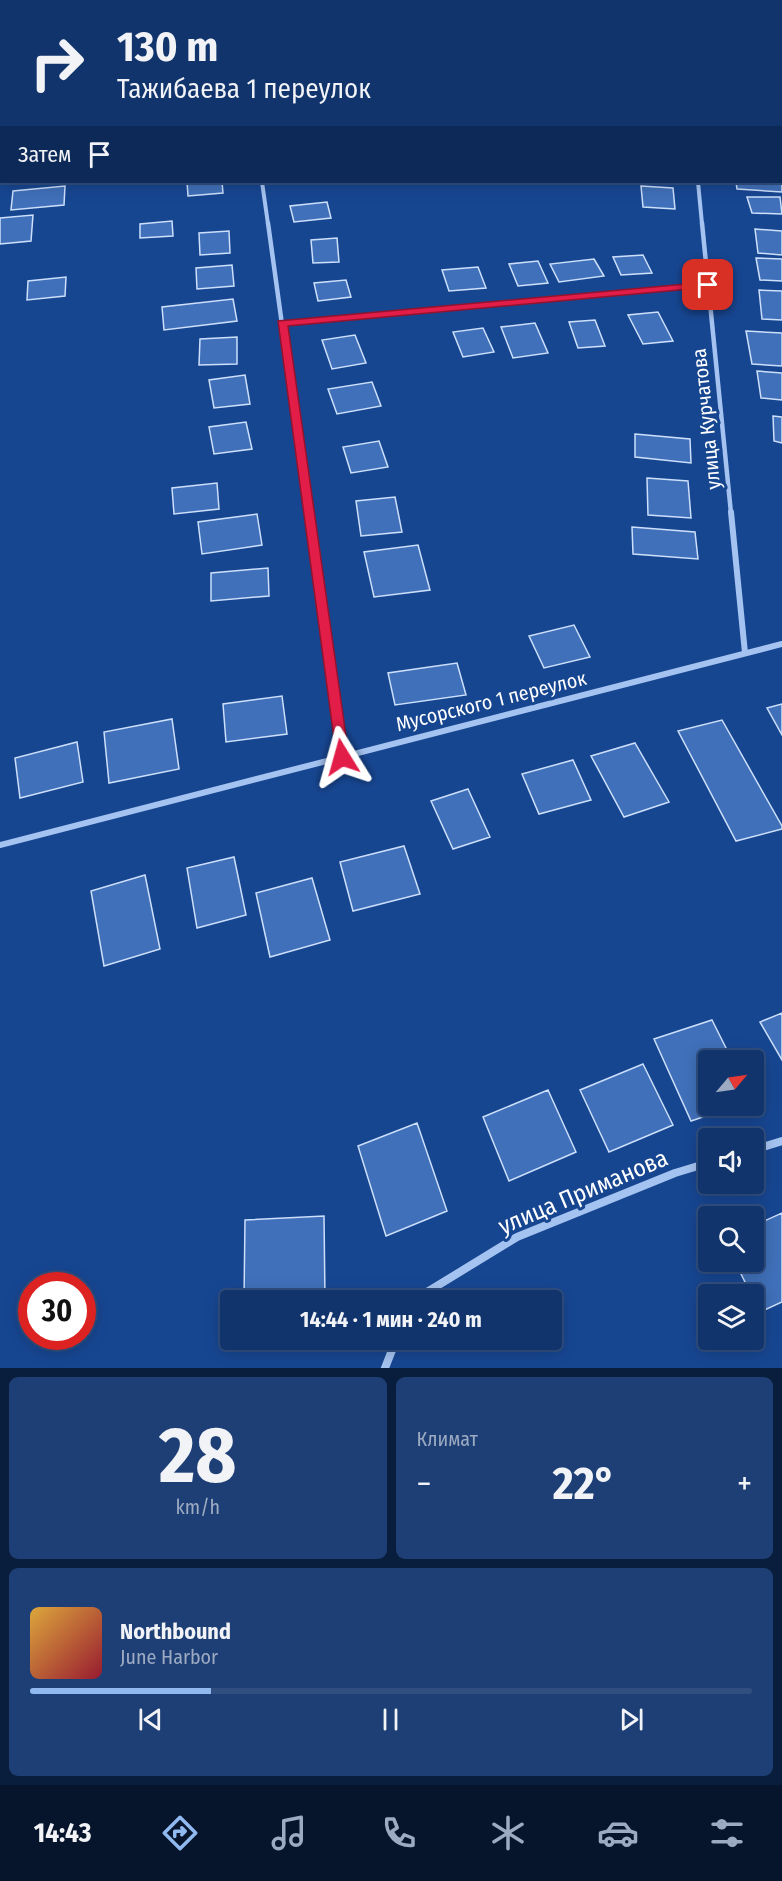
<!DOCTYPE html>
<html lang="ru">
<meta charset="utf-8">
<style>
body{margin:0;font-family:"Fira Sans Condensed",sans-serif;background:#1e3f75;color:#f1f3f6;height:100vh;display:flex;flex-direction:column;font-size:22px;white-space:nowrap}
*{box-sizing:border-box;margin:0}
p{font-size:20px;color:#9caac2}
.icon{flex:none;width:33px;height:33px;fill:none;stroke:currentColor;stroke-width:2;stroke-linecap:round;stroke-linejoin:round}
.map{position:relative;height:1368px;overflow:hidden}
.drawer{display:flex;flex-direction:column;gap:9px;padding:9px;background:#091d3c;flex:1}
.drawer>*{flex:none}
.banner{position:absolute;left:0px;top:0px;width:783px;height:183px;box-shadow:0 3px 15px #0003,0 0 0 2px #304f80;background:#11346d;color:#f1f3f6;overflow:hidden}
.needle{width:39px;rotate:61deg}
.tools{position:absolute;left:698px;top:1050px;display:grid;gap:12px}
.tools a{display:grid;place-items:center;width:66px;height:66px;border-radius:6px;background:#11346d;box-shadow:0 3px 15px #0003,0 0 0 2px #304f80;font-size:30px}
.speed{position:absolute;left:18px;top:1272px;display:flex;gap:12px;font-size:30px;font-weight:700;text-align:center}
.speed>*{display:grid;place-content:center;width:78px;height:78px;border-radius:50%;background:#11346d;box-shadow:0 3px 15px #0003,0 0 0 2px #304f80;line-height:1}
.speed .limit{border:9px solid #d22;background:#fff;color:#111}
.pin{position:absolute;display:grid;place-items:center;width:51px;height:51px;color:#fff;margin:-26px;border-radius:12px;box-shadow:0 3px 9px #0006}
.me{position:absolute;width:66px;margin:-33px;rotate:352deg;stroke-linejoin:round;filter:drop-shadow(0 0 4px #0008)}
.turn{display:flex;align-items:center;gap:21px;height:126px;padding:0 18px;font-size:27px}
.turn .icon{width:78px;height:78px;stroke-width:2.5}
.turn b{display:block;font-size:42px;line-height:51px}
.then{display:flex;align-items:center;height:57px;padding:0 18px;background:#0003;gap:12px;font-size:22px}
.big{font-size:45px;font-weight:700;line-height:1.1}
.drawer .widget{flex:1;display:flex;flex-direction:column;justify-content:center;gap:9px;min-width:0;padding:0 21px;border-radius:9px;background:#1e3f75}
.drawer .dial{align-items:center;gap:0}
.dial b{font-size:78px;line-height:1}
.song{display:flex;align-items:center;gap:18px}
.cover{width:72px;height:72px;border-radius:9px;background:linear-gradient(135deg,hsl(40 70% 55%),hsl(350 70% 35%))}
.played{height:6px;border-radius:3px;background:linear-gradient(90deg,#90b9f0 25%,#304f80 25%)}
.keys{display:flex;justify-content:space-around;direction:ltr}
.heat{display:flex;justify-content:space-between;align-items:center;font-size:33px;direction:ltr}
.drawer .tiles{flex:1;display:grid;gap:9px;grid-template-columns:1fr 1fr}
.widget:last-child{grid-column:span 2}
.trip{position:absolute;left:220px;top:1290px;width:342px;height:60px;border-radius:6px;background:#11346d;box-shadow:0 3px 15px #0003,0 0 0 2px #304f80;font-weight:700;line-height:60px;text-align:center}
.tabs{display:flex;height:96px;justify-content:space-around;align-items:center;background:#07152c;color:#9caac2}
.tabs .icon{width:42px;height:42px}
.tabs .on{color:#90b9f0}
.tabs b{font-size:27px;color:#f1f3f6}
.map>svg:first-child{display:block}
.building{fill:#4070b9;stroke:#ccdffb;stroke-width:1.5}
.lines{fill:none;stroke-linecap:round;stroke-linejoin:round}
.street-far3{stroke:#a5c3f0;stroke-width:4}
.street-far2{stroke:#a5c3f0;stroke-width:4.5}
.street-far1{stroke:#a5c3f0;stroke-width:6}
.street{stroke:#a5c3f0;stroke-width:8}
.route{fill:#e11d48;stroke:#92132f;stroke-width:1.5}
.labels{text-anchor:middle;stroke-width:6;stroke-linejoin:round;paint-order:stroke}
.street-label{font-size:20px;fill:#fff;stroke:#174691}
.near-street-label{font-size:24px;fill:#fff;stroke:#174691}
</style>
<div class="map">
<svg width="782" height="1368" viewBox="0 0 782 1368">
<rect width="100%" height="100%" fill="#174691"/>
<path class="building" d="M782 175V192L737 189 736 182H782Z
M187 182H222L223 193 188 196Z
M65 186 64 205 11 210 13 191Z
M641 186 673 188 675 209 643 207Z
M747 197H780L782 214 752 213Z
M327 202 331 218 294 222 290 206Z
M33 215 31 241 0 244V218Z
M172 221 173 236 140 238V224Z
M755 229 782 231V255L758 253Z
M229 231 230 253 200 255 199 233Z
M337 238 339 262 313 263 311 240Z
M643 255 652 273 621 275 613 257Z
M756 258 782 259V281L760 280Z
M594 259 604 276 559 282 550 264Z
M538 261 548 283 518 286 509 264Z
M232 265 234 286 197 289 196 268Z
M478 267 486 288 449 291 442 270Z
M66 277 65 296 27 300 28 281Z
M346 280 351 297 318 301 314 283Z
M759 290 782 291V320L762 319Z
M233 299 237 321 164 330 162 307Z
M658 312 673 341 643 344 628 315Z
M595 320 605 346 578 348 569 322Z
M535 323 548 353 513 358 501 327Z
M483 328 494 352 463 357 453 332Z
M746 331 782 333V366L752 364Z
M355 335 366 363 332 369 322 340Z
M237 337V364L199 365 200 339Z
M757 371 782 373V400L761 398Z
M245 375 250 404 214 408 209 380Z
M372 382 381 406 337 414 328 389Z
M773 416 782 417V443L774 441Z
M246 422 252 449 214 454 209 427Z
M635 434 690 439 691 463 635 457Z
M379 441 388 467 351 473 343 447Z
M647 478 688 481 691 518 648 515Z
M217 483 219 509 174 514 172 488Z
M395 497 402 532 361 536 356 501Z
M257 514 262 545 202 554 198 522Z
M632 527 695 532 698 559 633 554Z
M418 545 430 590 374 597 364 552Z
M268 568 269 596 211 601V573Z
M574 625 590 657 544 668 529 636Z
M457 663 466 695 395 705 388 673Z
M282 696 287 734 226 742 223 704Z
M782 704V735L767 708Z
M172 719 179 769 109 783 104 732Z
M722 720 782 826V829L736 841 678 731Z
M77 742 83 782 20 798 15 758Z
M635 743 669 802 624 817 591 756Z
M573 760 591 800 539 814 522 774Z
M468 789 490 837 453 849 431 801Z
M404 846 420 894 353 911 340 862Z
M234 857 246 915 197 928 187 868Z
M145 875 160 949 104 966 91 891Z
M312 878 330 940 270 957 256 893Z
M782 1013V1060L760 1022Z
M712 1020 732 1060H708V1106H736L691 1121 654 1039Z
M643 1064 673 1125 609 1152 580 1090Z
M548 1090 576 1152 509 1181 483 1117Z
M417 1123 447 1211 386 1236 358 1146Z
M782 1213V1302L760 1312 735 1262H753V1226Z
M324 1216 325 1299 244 1300 245 1220Z"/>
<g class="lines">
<path class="street-far3" d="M411 2 434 0
M262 182 268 224
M698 182 702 224"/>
<path class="street-far2" d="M268 223 308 513
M702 223 731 513
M282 323 708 285"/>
<path class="street-far1" d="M308 512 342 757
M731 512 745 653
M0 845 782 644"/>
<path class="street" d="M753 1150 782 1141
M414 1300 517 1237 675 1173 708 1163
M385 1368 396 1340"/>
</g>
<path class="route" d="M708 282 711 283V287L288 326 349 757 347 761H337L278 321Z"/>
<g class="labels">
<g class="street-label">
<text transform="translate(706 419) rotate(-96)" y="7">улица Курчатова</text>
<text transform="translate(491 701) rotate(-14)" y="7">Мусорского 1 переулок</text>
</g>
<g class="near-street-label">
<text transform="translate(583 1192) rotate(-23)" y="8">улица Приманова</text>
</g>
</g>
</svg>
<div class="tools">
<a><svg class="needle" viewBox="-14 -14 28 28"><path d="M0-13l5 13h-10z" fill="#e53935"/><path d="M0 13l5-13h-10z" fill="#9caac2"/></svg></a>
<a><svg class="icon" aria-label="sound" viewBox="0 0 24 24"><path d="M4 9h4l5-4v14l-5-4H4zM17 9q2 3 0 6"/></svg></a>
<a><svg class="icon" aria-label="search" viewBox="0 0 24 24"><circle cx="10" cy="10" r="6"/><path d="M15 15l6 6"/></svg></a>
<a><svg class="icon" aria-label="layers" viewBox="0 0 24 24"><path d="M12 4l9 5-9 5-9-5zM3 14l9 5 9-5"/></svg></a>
</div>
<div class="speed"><div class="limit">30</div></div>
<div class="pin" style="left:708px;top:285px;background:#d93025"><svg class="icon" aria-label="arrive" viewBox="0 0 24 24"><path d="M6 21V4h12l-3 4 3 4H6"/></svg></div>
<svg class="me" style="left:342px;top:757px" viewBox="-20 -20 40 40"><path d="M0-17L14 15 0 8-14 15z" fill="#e11d48" stroke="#fff" stroke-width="4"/></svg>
<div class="trip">14:44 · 1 мин · 240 m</div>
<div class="banner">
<div class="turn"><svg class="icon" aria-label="right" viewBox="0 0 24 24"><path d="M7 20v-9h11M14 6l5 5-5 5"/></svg><div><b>130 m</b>Тажибаева 1 переулок</div></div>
<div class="then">Затем<svg class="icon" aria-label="arrive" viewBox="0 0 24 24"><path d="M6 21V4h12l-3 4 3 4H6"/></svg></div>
</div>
</div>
<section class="drawer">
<div class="tiles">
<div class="widget dial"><b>28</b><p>km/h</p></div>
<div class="widget"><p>Климат</p>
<div class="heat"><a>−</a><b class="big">22°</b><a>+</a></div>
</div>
<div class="widget">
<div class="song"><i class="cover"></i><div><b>Northbound</b><p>June Harbor</p></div></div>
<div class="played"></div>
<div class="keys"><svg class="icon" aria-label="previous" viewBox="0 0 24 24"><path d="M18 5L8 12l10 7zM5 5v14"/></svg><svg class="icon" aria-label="pause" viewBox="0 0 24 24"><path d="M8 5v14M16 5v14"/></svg><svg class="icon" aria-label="next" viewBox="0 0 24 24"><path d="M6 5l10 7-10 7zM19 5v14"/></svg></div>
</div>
</div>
</section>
<nav class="tabs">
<b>14:43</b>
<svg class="icon on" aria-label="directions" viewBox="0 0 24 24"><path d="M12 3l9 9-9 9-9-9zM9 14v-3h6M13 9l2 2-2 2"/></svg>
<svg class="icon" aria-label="music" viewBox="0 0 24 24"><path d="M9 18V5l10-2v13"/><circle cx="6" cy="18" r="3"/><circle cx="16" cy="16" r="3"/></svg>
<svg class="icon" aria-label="phone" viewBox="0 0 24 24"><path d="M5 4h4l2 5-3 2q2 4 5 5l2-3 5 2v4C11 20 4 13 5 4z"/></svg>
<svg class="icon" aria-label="climate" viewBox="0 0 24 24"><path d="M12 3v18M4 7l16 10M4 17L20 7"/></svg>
<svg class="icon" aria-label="car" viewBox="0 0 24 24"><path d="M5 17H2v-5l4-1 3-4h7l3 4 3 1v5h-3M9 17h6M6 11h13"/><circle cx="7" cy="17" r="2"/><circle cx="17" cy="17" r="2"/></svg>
<svg class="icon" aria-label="filters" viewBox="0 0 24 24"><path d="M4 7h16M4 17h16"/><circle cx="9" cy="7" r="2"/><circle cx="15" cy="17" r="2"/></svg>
</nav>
